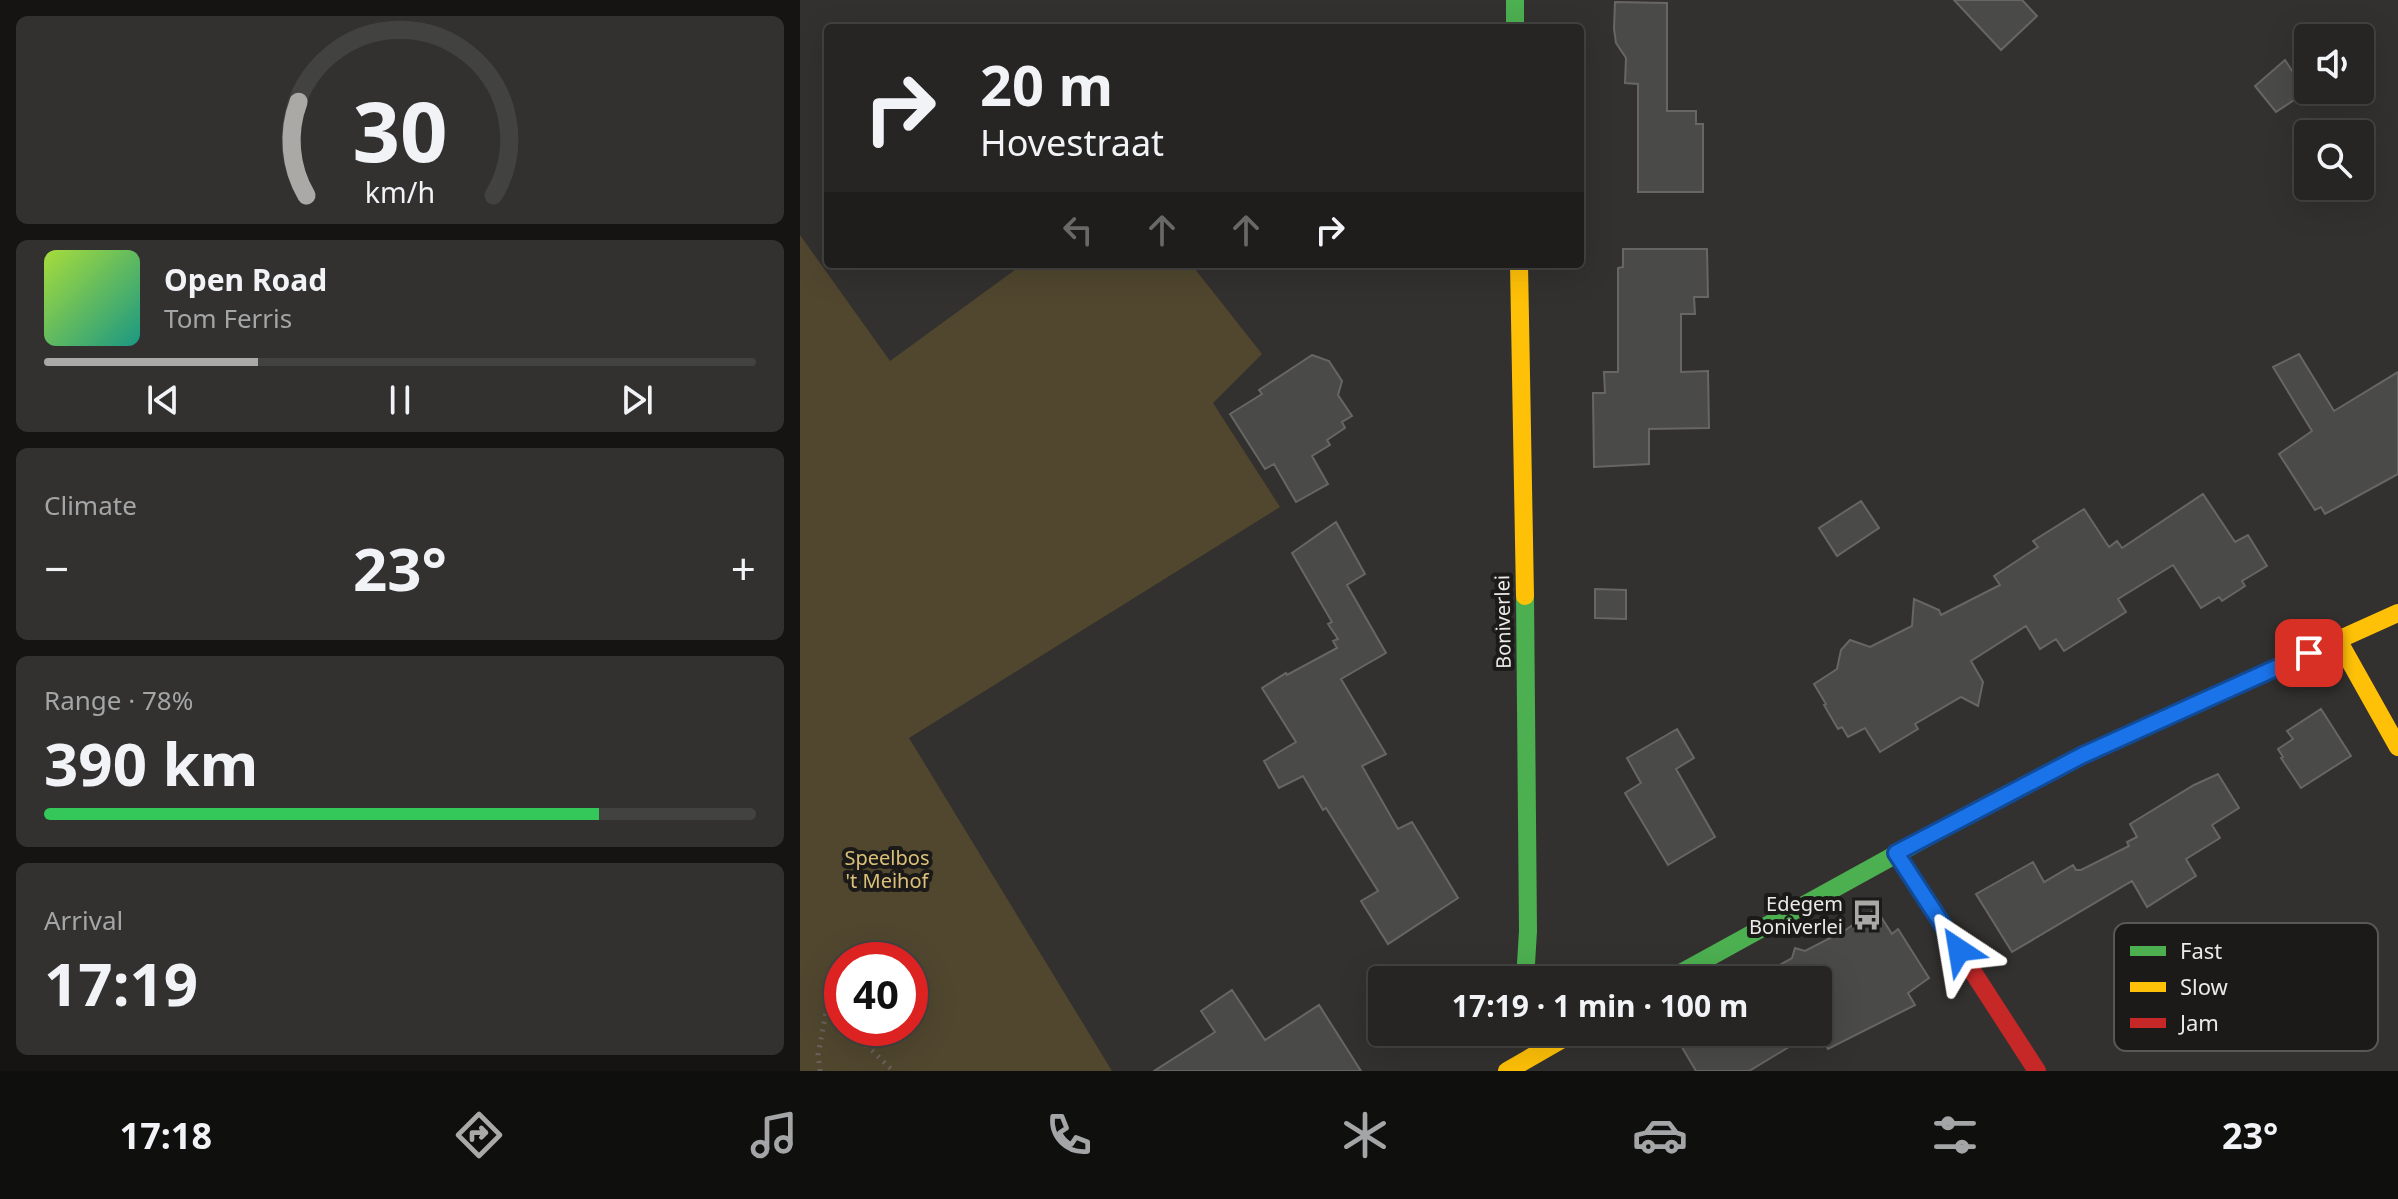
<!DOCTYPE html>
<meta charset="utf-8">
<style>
body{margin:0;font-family:"Noto Sans",sans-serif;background:#323130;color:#f1f3f6;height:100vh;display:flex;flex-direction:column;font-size:30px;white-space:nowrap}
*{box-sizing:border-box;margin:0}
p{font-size:26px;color:#a4a5a6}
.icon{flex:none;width:44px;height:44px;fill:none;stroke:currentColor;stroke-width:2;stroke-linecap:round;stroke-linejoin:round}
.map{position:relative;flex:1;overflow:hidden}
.details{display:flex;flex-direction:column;gap:16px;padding:16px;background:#151413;width:800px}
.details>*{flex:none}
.top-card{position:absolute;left:24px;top:24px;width:760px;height:244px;border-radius:8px;box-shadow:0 8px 32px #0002,0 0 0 2px #424241;background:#262523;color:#f1f3f6;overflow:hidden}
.buttons{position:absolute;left:1494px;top:24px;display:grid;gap:16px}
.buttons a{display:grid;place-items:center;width:80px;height:80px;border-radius:8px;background:#262523;box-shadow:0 8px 32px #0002,0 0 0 2px #424241;font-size:40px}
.speed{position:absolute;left:24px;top:942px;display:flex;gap:16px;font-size:40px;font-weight:700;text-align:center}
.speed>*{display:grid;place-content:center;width:104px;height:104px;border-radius:50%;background:#262523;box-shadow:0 8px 32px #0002,0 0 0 2px #424241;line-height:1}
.speed .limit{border:12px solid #d22;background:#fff;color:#111}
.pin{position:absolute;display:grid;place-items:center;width:68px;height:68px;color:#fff;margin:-34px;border-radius:16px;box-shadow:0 4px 12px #0006}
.me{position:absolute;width:88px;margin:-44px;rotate:327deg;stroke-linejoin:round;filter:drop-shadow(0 0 6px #0008)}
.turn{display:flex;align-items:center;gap:28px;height:168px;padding:0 24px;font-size:36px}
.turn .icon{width:104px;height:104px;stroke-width:2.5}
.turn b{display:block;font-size:56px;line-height:68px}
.lanes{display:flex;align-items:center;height:76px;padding:0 24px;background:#0003;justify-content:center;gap:40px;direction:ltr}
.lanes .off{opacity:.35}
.big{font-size:60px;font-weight:700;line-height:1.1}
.details .card{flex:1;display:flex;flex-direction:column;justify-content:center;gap:12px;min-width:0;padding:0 28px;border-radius:12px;background:#323130}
.details .dial{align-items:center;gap:0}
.dial svg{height:208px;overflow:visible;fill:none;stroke:#424241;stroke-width:7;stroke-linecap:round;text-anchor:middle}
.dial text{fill:#f1f3f6;stroke:none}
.song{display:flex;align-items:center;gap:24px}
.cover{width:96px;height:96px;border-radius:12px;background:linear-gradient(135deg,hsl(80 70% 55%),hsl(170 70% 35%))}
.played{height:8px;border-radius:4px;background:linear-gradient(90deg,#aba9a6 30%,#424241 30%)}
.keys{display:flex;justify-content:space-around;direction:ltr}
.heat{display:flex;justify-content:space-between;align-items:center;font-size:44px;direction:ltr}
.charge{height:12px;border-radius:6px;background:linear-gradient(90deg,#34c759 78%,#424241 0)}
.trip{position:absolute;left:568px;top:966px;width:464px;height:80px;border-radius:8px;background:#262523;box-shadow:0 8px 32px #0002,0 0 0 2px #424241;font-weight:700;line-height:80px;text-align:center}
.menu{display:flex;height:128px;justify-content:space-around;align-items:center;background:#0f0f0e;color:#a4a5a6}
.menu .icon{width:56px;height:56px}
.menu .selected{color:#aba9a6}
.menu b{font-size:36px;color:#f1f3f6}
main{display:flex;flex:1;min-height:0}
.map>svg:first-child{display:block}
.green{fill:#51472f;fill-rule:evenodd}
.building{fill:#4a4a48;stroke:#686664;stroke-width:2}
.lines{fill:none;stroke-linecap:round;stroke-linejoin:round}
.path{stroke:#67635c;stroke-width:5;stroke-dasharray:2 6;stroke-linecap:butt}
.fast{stroke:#4caf50;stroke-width:18}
.slow{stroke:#ffc107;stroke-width:18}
.jam{stroke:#c62828;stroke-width:18}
.route-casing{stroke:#114b97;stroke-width:20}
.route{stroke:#1a73e8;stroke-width:14}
.labels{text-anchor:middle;stroke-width:8;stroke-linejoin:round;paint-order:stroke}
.street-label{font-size:20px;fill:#ebeae6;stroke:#1b1a18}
.park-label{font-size:20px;fill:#dbc079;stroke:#1b1a18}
.poi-label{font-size:20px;fill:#ebeae6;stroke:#1b1a18;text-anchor:end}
.key{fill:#1b1a18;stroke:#595856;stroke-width:2}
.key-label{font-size:22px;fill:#ebeae6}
</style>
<main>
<section class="details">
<div class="card dial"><svg viewBox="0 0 100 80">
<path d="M14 69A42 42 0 1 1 86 69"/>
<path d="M14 69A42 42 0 0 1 11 33" stroke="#aba9a6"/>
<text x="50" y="56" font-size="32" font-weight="700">30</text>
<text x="50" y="72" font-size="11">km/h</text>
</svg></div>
<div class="card">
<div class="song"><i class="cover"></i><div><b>Open Road</b><p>Tom Ferris</p></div></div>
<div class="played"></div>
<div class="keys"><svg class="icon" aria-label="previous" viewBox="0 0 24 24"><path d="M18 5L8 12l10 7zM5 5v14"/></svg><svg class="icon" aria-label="pause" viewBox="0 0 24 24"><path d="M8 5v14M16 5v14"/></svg><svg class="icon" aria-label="next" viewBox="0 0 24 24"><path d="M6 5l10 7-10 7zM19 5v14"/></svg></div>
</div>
<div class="card"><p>Climate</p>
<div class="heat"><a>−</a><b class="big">23°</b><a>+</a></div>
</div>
<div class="card"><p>Range · 78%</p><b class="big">390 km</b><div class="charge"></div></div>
<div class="card"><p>Arrival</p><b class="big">17:19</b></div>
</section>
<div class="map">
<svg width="1598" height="1071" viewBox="0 0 1598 1071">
<rect width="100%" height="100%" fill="#33312f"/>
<path class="green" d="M0 235 90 361 223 264H391L462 354 413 403 480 507 109 738 312 1071H0ZM42 960H110V1028H42Z"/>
<path class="building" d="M1154 0H1222L1237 16 1201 50Z
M815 2 867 3V111H896V124H903V192H838V84L825 83 826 58 816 43 814 29Z
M1485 60 1506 92 1476 112 1455 86Z
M823 249H907L908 297H894L895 314H881V372L908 371 909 428 849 429V464L794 467 793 393H805L804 372H818V268L823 267Z
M1499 354 1534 411 1598 372V474L1525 514 1521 507 1515 510 1479 454 1512 431 1473 367Z
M512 355 529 361 542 381 538 395 552 416 542 422 545 428 527 440 530 445 512 456 528 484 496 502 474 464 465 469 430 414 462 394 459 390Z
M1403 494 1435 542 1448 535 1467 566 1442 581 1445 586 1422 601 1419 597 1401 608 1373 565 1318 599 1326 612 1264 651 1256 639 1240 649 1226 626 1171 661 1183 682 1178 706 1161 697 1115 724 1118 729 1080 752 1065 728 1048 737 1042 727 1038 729 1024 705 1026 704 1014 684 1037 669 1041 650 1050 640 1070 647 1112 626 1114 599 1139 610 1141 615 1200 585 1194 576 1238 547 1233 541 1284 509 1309 547 1317 541 1322 548Z
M1061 501 1079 528 1037 556 1019 528Z
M536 522 565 574 547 585 586 653 541 679 586 754 562 766 598 829 612 822 658 898 588 944 561 901 578 891 526 808 523 810 503 776 479 788 464 761 496 742 462 688 486 673 487 675 537 648 533 641 538 639 528 624 532 622 492 553Z
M795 589 826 590V619L795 618Z
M1521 709 1551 756 1501 788 1481 758 1483 757 1478 749 1493 739 1487 731Z
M877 729 894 758 876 769 915 837 868 865 825 793 841 783 827 758Z
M1418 774 1439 808 1412 825 1420 838 1386 859 1396 876 1347 907 1332 881 1212 952 1176 894 1233 862 1244 882 1273 865 1276 870H1281L1329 846 1327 842 1337 837 1330 824 1394 785Z
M1076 909 1092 934 1098 929 1129 978 1108 993 1115 1005 1028 1049 1023 1040 1010 1047 1004 1038 949 1071H896L873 1032H1018V980L955 979 992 958 995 948 1005 951 1044 931Z
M432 990 465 1040 519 1005 561 1071H354L415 1032 401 1011Z"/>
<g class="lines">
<path class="path" d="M49 1028 93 1071
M20 1071 18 1055 27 1007 42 1021"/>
<path class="fast" d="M715 0V28
M725 596 728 931 725 980
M868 980 1162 818"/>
<path class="slow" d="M719 264 725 596
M1538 640 1598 747
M1162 818 1283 755 1598 613
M707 1071 775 1032"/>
<path class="jam" d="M1096 853 1237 1071"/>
</g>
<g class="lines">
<g class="route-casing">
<path id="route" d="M1159 950 1096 853 1283 755 1509 653"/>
</g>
<use href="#route" class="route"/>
</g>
<defs>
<g id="bus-bare" transform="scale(2.4)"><path d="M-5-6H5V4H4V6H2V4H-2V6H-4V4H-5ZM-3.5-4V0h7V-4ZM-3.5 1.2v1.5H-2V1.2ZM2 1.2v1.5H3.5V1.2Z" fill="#aba9a6" stroke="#1b1a18" stroke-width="2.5" paint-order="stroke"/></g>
</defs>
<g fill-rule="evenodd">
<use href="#bus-bare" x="1067" y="915"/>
</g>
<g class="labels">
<g class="street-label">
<text transform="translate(703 622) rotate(-91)" y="7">Boniverlei</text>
</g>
<g class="park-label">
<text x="87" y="865">Speelbos<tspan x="87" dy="23">'t Meihof</tspan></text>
</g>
<g class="poi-label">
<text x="1043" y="911">Edegem<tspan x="1043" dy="23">Boniverlei</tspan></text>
</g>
</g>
<rect x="1314" y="923" width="264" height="128" rx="12" class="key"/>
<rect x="1330" y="946" width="36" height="10" fill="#4caf50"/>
<rect x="1330" y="982" width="36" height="10" fill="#ffc107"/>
<rect x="1330" y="1018" width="36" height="10" fill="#c62828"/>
<g class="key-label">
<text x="1380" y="959">Fast</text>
<text x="1380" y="995">Slow</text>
<text x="1380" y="1031">Jam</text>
</g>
</svg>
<div class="buttons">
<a><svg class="icon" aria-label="sound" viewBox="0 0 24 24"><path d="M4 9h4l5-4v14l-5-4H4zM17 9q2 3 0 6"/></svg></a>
<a><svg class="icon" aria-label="search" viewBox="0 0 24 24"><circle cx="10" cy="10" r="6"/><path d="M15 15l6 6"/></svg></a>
</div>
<div class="speed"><div class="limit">40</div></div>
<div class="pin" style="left:1509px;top:653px;background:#d93025"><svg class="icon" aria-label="arrive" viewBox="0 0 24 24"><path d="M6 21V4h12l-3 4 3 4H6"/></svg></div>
<svg class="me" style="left:1159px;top:950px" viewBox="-20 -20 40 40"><path d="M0-17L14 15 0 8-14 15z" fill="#1a73e8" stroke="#fff" stroke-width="4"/></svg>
<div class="trip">17:19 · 1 min · 100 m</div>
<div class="top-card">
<div class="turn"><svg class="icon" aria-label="right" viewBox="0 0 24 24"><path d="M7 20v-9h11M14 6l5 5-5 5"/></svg><div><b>20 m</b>Hovestraat</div></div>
<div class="lanes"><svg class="icon off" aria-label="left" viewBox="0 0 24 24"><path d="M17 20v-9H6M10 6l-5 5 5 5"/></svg><svg class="icon off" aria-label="ahead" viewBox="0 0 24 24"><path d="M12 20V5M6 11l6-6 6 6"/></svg><svg class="icon off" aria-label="ahead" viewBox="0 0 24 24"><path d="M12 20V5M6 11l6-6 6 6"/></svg><svg class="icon" aria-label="right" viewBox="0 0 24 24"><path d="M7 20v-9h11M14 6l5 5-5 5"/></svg></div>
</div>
</div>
</main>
<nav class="menu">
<b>17:18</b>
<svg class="icon selected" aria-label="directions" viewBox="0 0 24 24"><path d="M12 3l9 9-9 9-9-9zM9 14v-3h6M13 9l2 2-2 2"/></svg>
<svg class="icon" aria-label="music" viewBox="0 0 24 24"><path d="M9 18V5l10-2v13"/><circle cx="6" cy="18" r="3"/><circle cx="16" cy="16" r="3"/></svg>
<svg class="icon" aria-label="phone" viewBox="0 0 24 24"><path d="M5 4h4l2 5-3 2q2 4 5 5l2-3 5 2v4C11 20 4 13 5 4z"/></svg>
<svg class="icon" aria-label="climate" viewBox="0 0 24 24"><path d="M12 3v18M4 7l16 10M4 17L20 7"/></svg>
<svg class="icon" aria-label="car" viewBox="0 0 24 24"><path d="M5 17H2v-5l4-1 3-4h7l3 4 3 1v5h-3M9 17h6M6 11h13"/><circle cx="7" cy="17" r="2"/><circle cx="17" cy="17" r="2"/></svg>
<svg class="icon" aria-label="filters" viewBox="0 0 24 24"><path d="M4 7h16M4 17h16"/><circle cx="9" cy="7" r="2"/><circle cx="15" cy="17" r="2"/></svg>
<b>23°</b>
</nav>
